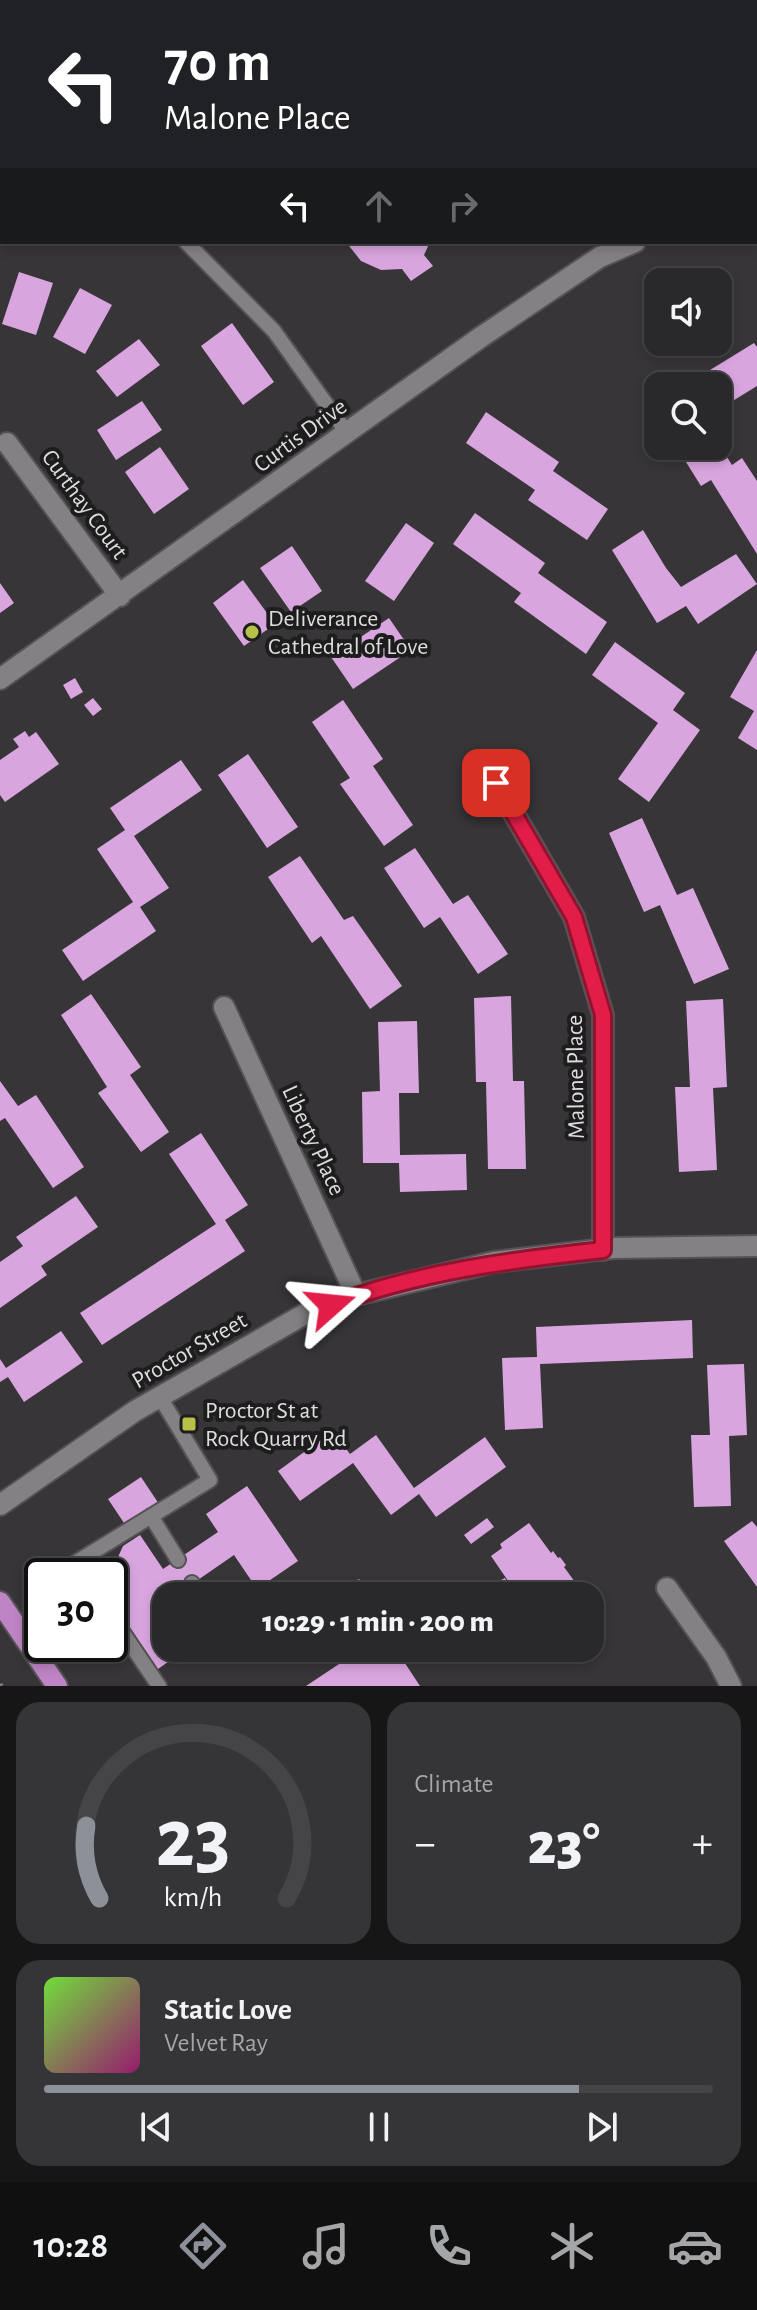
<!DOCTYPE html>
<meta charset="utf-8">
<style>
body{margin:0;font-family:"Alegreya Sans",sans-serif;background:#353436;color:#f1f3f6;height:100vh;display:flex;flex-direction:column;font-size:30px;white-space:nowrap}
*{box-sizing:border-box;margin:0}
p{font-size:26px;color:#a5a6a8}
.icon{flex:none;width:44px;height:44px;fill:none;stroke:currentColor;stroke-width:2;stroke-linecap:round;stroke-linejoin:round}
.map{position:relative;height:1686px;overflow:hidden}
.side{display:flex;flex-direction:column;gap:16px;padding:16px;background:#171617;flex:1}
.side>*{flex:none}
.top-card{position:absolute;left:0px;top:0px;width:758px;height:244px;box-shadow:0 4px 12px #0003,0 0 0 2px #454447;background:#202124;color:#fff;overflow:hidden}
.fabs{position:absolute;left:644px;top:268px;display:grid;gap:16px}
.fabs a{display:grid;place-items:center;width:88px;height:88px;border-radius:16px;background:#29282a;box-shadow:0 4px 12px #0003,0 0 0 2px #454447;font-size:40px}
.speed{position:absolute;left:24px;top:1558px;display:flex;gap:16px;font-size:40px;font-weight:700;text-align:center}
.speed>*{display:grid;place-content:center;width:104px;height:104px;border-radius:50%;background:#29282a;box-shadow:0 4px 12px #0003,0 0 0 2px #454447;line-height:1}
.speed .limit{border:4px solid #111;border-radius:12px;background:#fff;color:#111}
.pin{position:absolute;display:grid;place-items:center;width:68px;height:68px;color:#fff;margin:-34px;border-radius:16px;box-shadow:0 4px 12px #0006}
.me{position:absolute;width:88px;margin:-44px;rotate:72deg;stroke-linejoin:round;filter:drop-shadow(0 0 6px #0008)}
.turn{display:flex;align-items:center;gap:28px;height:168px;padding:0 32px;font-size:36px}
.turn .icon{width:104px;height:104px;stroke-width:2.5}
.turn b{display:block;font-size:56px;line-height:68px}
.lanes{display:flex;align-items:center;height:76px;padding:0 32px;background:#0003;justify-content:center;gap:40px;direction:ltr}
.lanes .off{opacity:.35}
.big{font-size:60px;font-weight:800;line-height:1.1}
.side .card{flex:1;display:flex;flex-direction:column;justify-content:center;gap:12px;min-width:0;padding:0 28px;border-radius:24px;background:#353436}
.side .dial{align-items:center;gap:0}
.dial svg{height:208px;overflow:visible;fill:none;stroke:#454447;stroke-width:7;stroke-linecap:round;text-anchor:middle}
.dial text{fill:#f1f3f6;stroke:none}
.song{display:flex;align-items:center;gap:24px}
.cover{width:96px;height:96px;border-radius:12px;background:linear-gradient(135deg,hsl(100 70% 55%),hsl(320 70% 35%))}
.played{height:8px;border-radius:4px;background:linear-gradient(90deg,#8c9099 80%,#454447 80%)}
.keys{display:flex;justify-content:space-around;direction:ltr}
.heat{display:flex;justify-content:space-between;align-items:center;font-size:44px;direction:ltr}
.side .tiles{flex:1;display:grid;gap:16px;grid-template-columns:1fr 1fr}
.card:last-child{grid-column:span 2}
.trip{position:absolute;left:152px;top:1582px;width:452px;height:80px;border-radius:24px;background:#29282a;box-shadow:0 4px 12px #0003,0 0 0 2px #454447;font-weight:800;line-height:80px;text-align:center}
.dock{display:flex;height:128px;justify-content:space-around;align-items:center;background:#101011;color:#a5a6a8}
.dock .icon{width:56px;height:56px}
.dock .selected{color:#8c9099}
.dock b{font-size:36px;color:#f1f3f6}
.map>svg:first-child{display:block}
.building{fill:#d9a5df}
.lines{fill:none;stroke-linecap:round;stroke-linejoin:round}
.service-casing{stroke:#555255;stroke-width:18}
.minor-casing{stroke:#555255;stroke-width:24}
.primary-casing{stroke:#555255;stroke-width:24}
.path{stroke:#868486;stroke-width:5;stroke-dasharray:6 4;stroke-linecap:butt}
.service{stroke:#848184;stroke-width:14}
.minor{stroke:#848184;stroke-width:20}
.primary{stroke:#bf84c5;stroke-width:20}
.route-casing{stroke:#92132f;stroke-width:20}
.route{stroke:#e11d48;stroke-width:14}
.poi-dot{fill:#b8c147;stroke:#1e1d1e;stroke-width:3}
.labels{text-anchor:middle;stroke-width:8;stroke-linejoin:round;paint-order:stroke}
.street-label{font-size:24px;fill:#dfdddf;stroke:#1e1d1e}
.poi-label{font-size:24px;fill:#dfdddf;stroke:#1e1d1e;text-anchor:start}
</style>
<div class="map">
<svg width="757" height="1686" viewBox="0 0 757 1686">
<rect width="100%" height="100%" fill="#373538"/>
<path class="building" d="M346 242H430L424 255 433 266 411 281 402 269 381 270 361 261Z
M19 272 53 283 36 335 2 324Z
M80 288 112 305 85 354 53 337Z
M232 323 274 382 243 405 201 346Z
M139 339 160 365 117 397 96 371Z
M754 343 757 347V386L718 410V386H684Z
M142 401 162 430 116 460 97 430Z
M486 412 559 462 553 471 608 509 587 540 528 500 535 490 466 443Z
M676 446H720L732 465 742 458 757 481V554L711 480 701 486Z
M160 447 189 489 154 514 125 472Z
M475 513 545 563 538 573 607 622 586 654 514 602 521 593 453 544Z
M406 523 434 543 394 601 365 581Z
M643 530 666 568 681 587 736 554 757 584 698 624 686 606 657 623 612 550Z
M292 546 322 591 291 612 260 568Z
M243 580 275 624 244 646 213 603Z
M0 583 14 603 0 613Z
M389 618 411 650 353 689 331 657Z
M615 642 685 693 673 710 700 730 649 802 618 779 658 723 592 675Z
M757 650V750L738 738 754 711 730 697Z
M75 678 83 692 71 699 63 685Z
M93 698 102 709 93 716 84 705Z
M343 700 383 759 373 766 413 825 384 846 340 784 350 778 312 722Z
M25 731 29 737 36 732 59 764 5 802 0 795V760L19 747 13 739Z
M248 754 298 827 267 848 218 775Z
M181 760 202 790 134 836 169 888 140 907 156 931 83 981 62 950 133 902 97 849 125 830 110 808Z
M642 818 677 895 693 888 729 969 694 984 660 905 644 912 609 833Z
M415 848 453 904 468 895 508 954 478 974 440 917 424 928 384 868Z
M300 856 344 920 353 916 402 986 370 1009 321 936 312 943 268 877Z
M91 994 141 1067 130 1075 169 1132 141 1152 98 1093 107 1087 61 1015Z
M511 996 513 1081H524L526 1169H488L486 1082H476L474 998Z
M723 999 727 1087 713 1088 717 1170 679 1172 675 1087H690L686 1001Z
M417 1021 419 1093H399L400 1155 466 1154 467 1190 400 1192 399 1163H363L362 1092 380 1091 378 1022Z
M0 1081 18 1106 36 1095 84 1167 53 1188 5 1118 0 1121Z
M201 1133 248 1205 225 1220 245 1251 102 1345 80 1313 216 1224 169 1154Z
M76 1196 98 1227 41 1266 47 1275 0 1308V1262L23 1246 16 1237Z
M692 1320 693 1358 540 1364 543 1428 505 1430 502 1358 537 1357 536 1327Z
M61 1331 83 1362 24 1402 8 1377 0 1382V1359L6 1368Z
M744 1364 747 1435 729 1436 731 1506 694 1507 691 1435H710L707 1365Z
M333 1431 350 1454 376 1435 414 1488 485 1437 506 1467 436 1517 419 1494 391 1515 353 1463 300 1501 278 1471Z
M141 1477 159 1504 126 1526 108 1499Z
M247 1486 298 1561 257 1589 234 1555 179 1593 181 1596H166V1648H180L175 1657 158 1669 110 1598V1575L123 1546 140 1535 163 1569 218 1532 206 1514Z
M487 1518 494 1527 471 1544 464 1535Z
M752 1521 757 1527V1587L724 1541Z
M529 1523 551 1553 553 1551 558 1558 560 1557 566 1565 564 1567 583 1593 579 1596H536L532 1590 529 1593 521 1582 513 1588 491 1556 502 1548 500 1544Z
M505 1578 514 1595 512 1596H499L493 1584Z
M359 1579 371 1596H334Z
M363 1648H395L420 1686H306Z"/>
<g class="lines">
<g class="service-casing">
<path id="service" d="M186 242 274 331 347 433
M151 1516 178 1560
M84 1576 75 1563 210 1480 160 1397
M192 1583 201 1596
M110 1614 159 1686"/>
</g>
<g class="minor-casing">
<path id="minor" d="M756 230H757
M7 443 120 596
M0 679 481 337 600 257 635 242
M496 783 574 917 603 1015V1250
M224 1007 356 1295
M0 1505 135 1411 305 1314 356 1295 494 1262 613 1248 757 1246
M667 1588 716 1657 731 1686"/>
</g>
<g class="primary-casing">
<path id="primary" d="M0 1602 57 1686"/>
</g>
<path class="path" d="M0 1684 1 1686"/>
<use href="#service" class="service"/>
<use href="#minor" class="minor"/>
<use href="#primary" class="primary"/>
</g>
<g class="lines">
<g class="route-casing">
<path id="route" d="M331 1305C417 1272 511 1260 603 1250V1015L574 917 496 783"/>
</g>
<use href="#route" class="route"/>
</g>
<g class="poi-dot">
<circle cx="252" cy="632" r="8"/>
<rect x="181" y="1416" width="16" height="16" rx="4"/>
</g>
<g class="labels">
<g class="street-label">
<text transform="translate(300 435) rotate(-36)" y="8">Curtis Drive</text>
<text transform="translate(85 504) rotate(54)" y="8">Curthay Court</text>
<text transform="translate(575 1077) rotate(-91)" y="8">Malone Place</text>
<text transform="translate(314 1140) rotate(65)" y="8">Liberty Place</text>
<text transform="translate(189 1350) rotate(-30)" y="8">Proctor Street</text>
</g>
<g class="poi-label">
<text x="268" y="626">Deliverance<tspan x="268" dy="28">Cathedral of Love</tspan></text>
<text x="205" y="1418">Proctor St at<tspan x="205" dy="28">Rock Quarry Rd</tspan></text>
</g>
</g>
</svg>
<div class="fabs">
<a><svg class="icon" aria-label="sound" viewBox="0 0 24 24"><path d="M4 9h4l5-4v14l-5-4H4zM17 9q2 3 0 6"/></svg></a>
<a><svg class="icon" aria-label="search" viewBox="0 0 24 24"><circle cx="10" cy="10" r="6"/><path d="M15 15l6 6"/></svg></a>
</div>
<div class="speed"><div class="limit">30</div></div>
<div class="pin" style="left:496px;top:783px;background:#d93025"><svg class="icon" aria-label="arrive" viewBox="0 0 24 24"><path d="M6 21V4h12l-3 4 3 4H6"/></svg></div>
<svg class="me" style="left:331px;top:1305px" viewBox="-20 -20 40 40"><path d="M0-17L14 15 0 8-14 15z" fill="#e11d48" stroke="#fff" stroke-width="4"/></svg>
<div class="trip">10:29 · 1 min · 200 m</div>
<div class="top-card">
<div class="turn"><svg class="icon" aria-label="left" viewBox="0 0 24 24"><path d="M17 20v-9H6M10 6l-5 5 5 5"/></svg><div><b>70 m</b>Malone Place</div></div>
<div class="lanes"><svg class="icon" aria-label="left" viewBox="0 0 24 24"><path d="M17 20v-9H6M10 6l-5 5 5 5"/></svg><svg class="icon off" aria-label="ahead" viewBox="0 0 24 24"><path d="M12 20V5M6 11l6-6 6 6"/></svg><svg class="icon off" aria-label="right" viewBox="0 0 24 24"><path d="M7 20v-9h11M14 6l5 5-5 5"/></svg></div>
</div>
</div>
<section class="side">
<div class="tiles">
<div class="card dial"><svg viewBox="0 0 100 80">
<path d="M14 69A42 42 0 1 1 86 69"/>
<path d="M14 69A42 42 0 0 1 9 41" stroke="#8c9099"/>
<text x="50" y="56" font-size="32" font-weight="700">23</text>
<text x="50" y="72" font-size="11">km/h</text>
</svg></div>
<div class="card"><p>Climate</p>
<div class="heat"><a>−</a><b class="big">23°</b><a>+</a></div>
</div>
<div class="card">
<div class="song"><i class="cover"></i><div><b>Static Love</b><p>Velvet Ray</p></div></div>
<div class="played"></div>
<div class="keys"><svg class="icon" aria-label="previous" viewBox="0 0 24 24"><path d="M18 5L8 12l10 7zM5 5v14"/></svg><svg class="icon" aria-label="pause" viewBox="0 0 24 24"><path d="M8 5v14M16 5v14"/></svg><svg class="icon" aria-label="next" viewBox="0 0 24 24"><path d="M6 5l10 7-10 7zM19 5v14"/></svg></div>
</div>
</div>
</section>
<nav class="dock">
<b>10:28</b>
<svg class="icon selected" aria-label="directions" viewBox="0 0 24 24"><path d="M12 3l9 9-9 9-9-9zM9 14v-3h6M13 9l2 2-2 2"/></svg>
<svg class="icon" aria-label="music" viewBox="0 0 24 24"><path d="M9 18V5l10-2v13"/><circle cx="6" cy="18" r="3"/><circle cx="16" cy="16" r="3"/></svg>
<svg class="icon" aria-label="phone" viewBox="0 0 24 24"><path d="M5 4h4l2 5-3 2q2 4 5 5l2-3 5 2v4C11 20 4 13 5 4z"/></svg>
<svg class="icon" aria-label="climate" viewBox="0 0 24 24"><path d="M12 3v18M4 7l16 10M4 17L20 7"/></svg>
<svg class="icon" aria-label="car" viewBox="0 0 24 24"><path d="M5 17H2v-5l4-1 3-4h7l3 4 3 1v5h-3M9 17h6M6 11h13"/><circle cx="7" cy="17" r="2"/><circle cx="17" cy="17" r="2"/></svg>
</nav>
